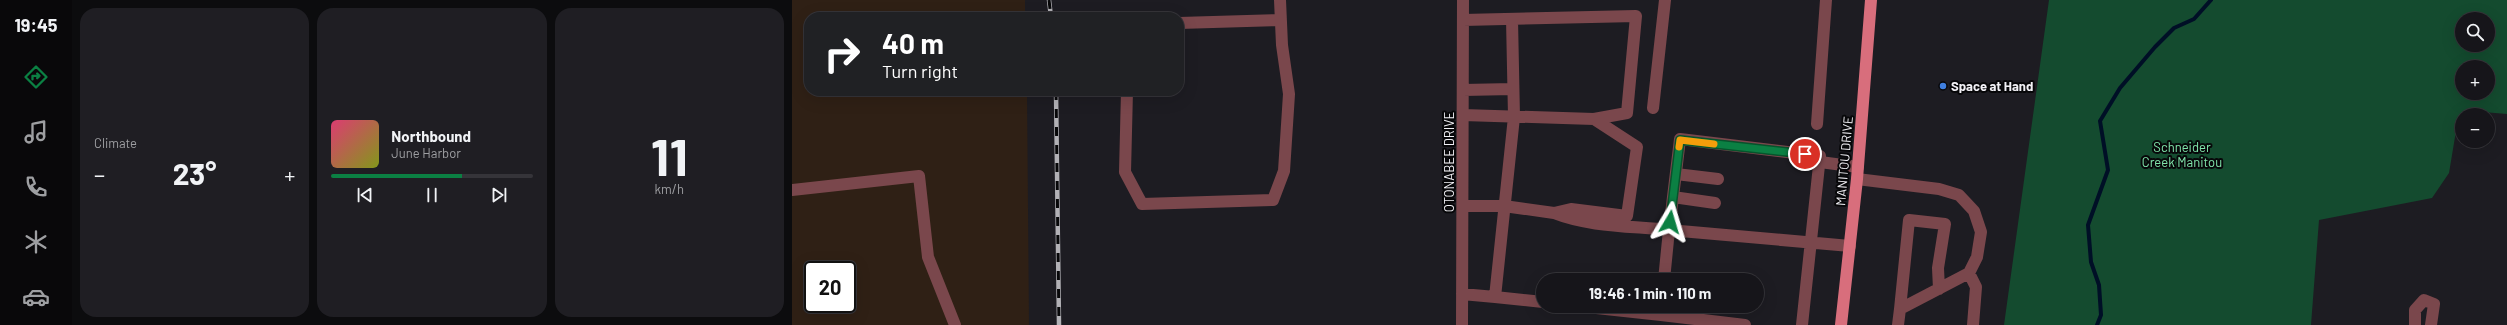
<!DOCTYPE html>
<meta charset="utf-8">
<style>
body{margin:0;font-family:Barlow,sans-serif;background:#1f1e23;color:#f1f3f6;height:100vh;display:flex;flex-direction:column;font-size:15px;white-space:nowrap}
*{box-sizing:border-box;margin:0}
p{font-size:13px;color:#9e9fa2}
.icon{flex:none;width:22px;height:22px;fill:none;stroke:currentColor;stroke-width:2;stroke-linecap:round;stroke-linejoin:round}
.map{position:relative;flex:1;overflow:hidden}
.sheet{display:flex;flex-direction:column;gap:8px;padding:8px;background:#0c0c0e;width:720px}
.sheet>*{flex:none}
.banner{position:absolute;left:12px;top:12px;width:380px;height:84px;border-radius:16px;box-shadow:0 4px 16px #0002,0 0 0 1px #353439;background:#202124;color:#fff;overflow:hidden}
.fabs{position:absolute;left:1663px;top:12px;display:grid;gap:8px}
.fabs a{display:grid;place-items:center;width:40px;height:40px;border-radius:50%;background:#16151a;box-shadow:0 4px 16px #0002,0 0 0 1px #353439;font-size:20px}
.speed{position:absolute;left:12px;top:261px;display:flex;gap:8px;font-size:20px;font-weight:700;text-align:center}
.speed>*{display:grid;place-content:center;width:52px;height:52px;border-radius:50%;background:#16151a;box-shadow:0 4px 16px #0002,0 0 0 1px #353439;line-height:1}
.speed .limit{border:2px solid #111;border-radius:6px;background:#fff;color:#111}
.pin{position:absolute;display:grid;place-items:center;width:34px;height:34px;color:#fff;margin:-17px;border:2px solid #fff;border-radius:50%;box-shadow:0 1px 4px #0007}
.me{position:absolute;width:44px;margin:-22px;rotate:7deg;stroke-linejoin:round;filter:drop-shadow(0 0 3px #0008)}
.turn{display:flex;align-items:center;gap:14px;height:84px;padding:0 12px;font-size:18px}
.turn .icon{width:52px;height:52px;stroke-width:2.5}
.turn b{display:block;font-size:28px;line-height:34px}
.big{font-size:30px;font-weight:700;line-height:1.1}
.sheet .tile{flex:1;display:flex;flex-direction:column;justify-content:center;gap:6px;min-width:0;padding:0 14px;border-radius:16px;background:#1f1e23}
.sheet .dial{align-items:center;gap:0}
.dial b{font-size:52px;line-height:1}
.song{display:flex;align-items:center;gap:12px}
.cover{width:48px;height:48px;border-radius:6px;background:linear-gradient(135deg,hsl(340 70% 55%),hsl(70 70% 35%))}
.played{height:4px;border-radius:2px;background:linear-gradient(90deg,#0b8043 65%,#353439 65%)}
.keys{display:flex;justify-content:space-around;direction:ltr}
.heat{display:flex;justify-content:space-between;align-items:center;font-size:22px;direction:ltr}
.sheet .tiles{flex:1;display:grid;gap:8px;grid-template-columns:repeat(3,1fr)}
.trip{position:absolute;left:744px;top:273px;width:228px;height:40px;border-radius:20px;background:#16151a;box-shadow:0 4px 16px #0002,0 0 0 1px #353439;font-weight:700;line-height:40px;text-align:center}
main{display:flex;flex:1;min-height:0}
.tab-bar{display:flex;flex-direction:column;width:72px;justify-content:space-around;align-items:center;background:#09080a;color:#9e9fa2}
.tab-bar .icon{width:28px;height:28px}
.tab-bar .on{color:#0b8043}
.tab-bar b{font-size:18px;color:#f1f3f6}
.map>svg:first-child{display:block}
.commercial{fill:#2f2015;fill-rule:evenodd}
.green{fill:#144b2f;fill-rule:evenodd}
.lines{fill:none;stroke-linecap:round;stroke-linejoin:round}
.stream{stroke:#000f26;stroke-width:4}
.minor{stroke:#7a474c;stroke-width:12}
.major{stroke:#d86e7c;stroke-width:12}
.rail-casing{stroke:#b2b1b6;stroke-width:4.5}
.rail{stroke:#070709;stroke-width:3;stroke-dasharray:9;stroke-linecap:butt}
.route-casing{stroke:#07532c;stroke-width:10}
.route{stroke:#0b8043;stroke-width:7}
.slow{stroke:#f59e0b;stroke-width:7}
.shop-dot{fill:#3f7fe0;stroke:#070709;stroke-width:1.5}
.labels{text-anchor:middle;stroke-width:4;stroke-linejoin:round;paint-order:stroke}
.poi-label{font-size:13px;font-weight:bold;fill:#f2f1f6;stroke:#070709;text-anchor:start}
.park-label{font-size:13px;fill:#81e5ab;stroke:#070709}
.street-label{font-size:13px;fill:#f2f1f6;stroke:#070709}
</style>
<main>
<nav class="tab-bar">
<b>19:45</b>
<svg class="icon on" aria-label="directions" viewBox="0 0 24 24"><path d="M12 3l9 9-9 9-9-9zM9 14v-3h6M13 9l2 2-2 2"/></svg>
<svg class="icon" aria-label="music" viewBox="0 0 24 24"><path d="M9 18V5l10-2v13"/><circle cx="6" cy="18" r="3"/><circle cx="16" cy="16" r="3"/></svg>
<svg class="icon" aria-label="phone" viewBox="0 0 24 24"><path d="M5 4h4l2 5-3 2q2 4 5 5l2-3 5 2v4C11 20 4 13 5 4z"/></svg>
<svg class="icon" aria-label="climate" viewBox="0 0 24 24"><path d="M12 3v18M4 7l16 10M4 17L20 7"/></svg>
<svg class="icon" aria-label="car" viewBox="0 0 24 24"><path d="M5 17H2v-5l4-1 3-4h7l3 4 3 1v5h-3M9 17h6M6 11h13"/><circle cx="7" cy="17" r="2"/><circle cx="17" cy="17" r="2"/></svg>
</nav>
<section class="sheet">
<div class="tiles">
<div class="tile"><p>Climate</p>
<div class="heat"><a>−</a><b class="big">23°</b><a>+</a></div>
</div>
<div class="tile">
<div class="song"><i class="cover"></i><div><b>Northbound</b><p>June Harbor</p></div></div>
<div class="played"></div>
<div class="keys"><svg class="icon" aria-label="previous" viewBox="0 0 24 24"><path d="M18 5L8 12l10 7zM5 5v14"/></svg><svg class="icon" aria-label="pause" viewBox="0 0 24 24"><path d="M8 5v14M16 5v14"/></svg><svg class="icon" aria-label="next" viewBox="0 0 24 24"><path d="M6 5l10 7-10 7zM19 5v14"/></svg></div>
</div>
<div class="tile dial"><b>11</b><p>km/h</p></div>
</div>
</section>
<div class="map">
<svg width="1715" height="325" viewBox="0 0 1715 325">
<rect width="100%" height="100%" fill="#1d1c22"/>
<path class="commercial" d="M0 0H233V17H17V91H235L237 325H0ZM21 270H55V304H21Z"/>
<path class="green" d="M1257 0H1715V114L1679 111 1675 115H1670V120L1665 125 1657 173 1640 198 1527 220 1519 325H1212ZM1670 19H1696V45H1670ZM1670 67H1696V93H1670Z"/>
<g class="lines">
<path class="stream" d="M1305 325 1309 315 1307 285 1299 262 1296 225 1316 170 1308 121 1328 88 1363 47 1382 28 1402 19 1419 0"/>
<path class="minor" d="M720 19 722 117 703 297 751 302
M671 20 844 16 835 113 802 119
M387 23 488 20
M671 90 721 89
M335 91 333 172 350 204 481 200 492 171 497 94 490 45 488 0
M861 108 873 0
M1025 124 1034 0
M1028 162 1066 167
M884 174 926 179
M1065 179 1147 189 1167 195 1182 211 1189 232 1185 257 1177 273 1108 309 1106 325
M0 190 127 176 136 257 163 325
M881 197 923 203
M671 206H712L762 213 779 209 835 216 845 147 802 119 671 115
M762 213C797 227 839 226 877 230L888 139 1028 156 1010 325
M1177 273 1184 287 1181 325
M872 280 877 230 1058 246
M670 294 703 297
M786 306 869 315
M870 306 869 315 953 325
M1108 309 1117 220 1153 224 1146 268 1147 289
M670 325 671 0
M1623 325V310L1632 300 1642 304 1639 325"/>
<path class="major" d="M1049 325 1065 179 1079 0"/>
<g class="rail-casing">
<path id="rail" d="M257 0 259 17
M264 91 267 325"/>
</g>
<use href="#rail" class="rail"/>
</g>
<g class="lines">
<g class="route-casing">
<path id="route" d="M878 222 888 140 1013 154"/>
</g>
<use href="#route" class="route"/>
<path class="slow" d="M887 147 888 140 922 144"/>
</g>
<circle class="shop-dot" cx="1151" cy="86" r="4"/>
<g class="labels">
<g class="poi-label">
<text x="1159" y="91">Space at Hand</text>
</g>
<g class="park-label">
<text x="1390" y="152">Schneider<tspan x="1390" dy="15">Creek Manitou</tspan></text>
</g>
<g class="street-label">
<text transform="translate(1052 161) rotate(-85)" y="5">MANITOU DRIVE</text>
<text transform="translate(657 162) rotate(-90)" y="5">OTONABEE DRIVE</text>
</g>
</g>
</svg>
<div class="fabs">
<a><svg class="icon" aria-label="search" viewBox="0 0 24 24"><circle cx="10" cy="10" r="6"/><path d="M15 15l6 6"/></svg></a>
<a>+</a>
<a>−</a>
</div>
<div class="speed"><div class="limit">20</div></div>
<div class="pin" style="left:1013px;top:154px;background:#d93025"><svg class="icon" aria-label="arrive" viewBox="0 0 24 24"><path d="M6 21V4h12l-3 4 3 4H6"/></svg></div>
<svg class="me" style="left:878px;top:222px" viewBox="-20 -20 40 40"><path d="M0-17L14 15 0 8-14 15z" fill="#0b8043" stroke="#fff" stroke-width="4"/></svg>
<div class="trip">19:46 · 1 min · 110 m</div>
<div class="banner">
<div class="turn"><svg class="icon" aria-label="right" viewBox="0 0 24 24"><path d="M7 20v-9h11M14 6l5 5-5 5"/></svg><div><b>40 m</b>Turn right</div></div>
</div>
</div>
</main>
